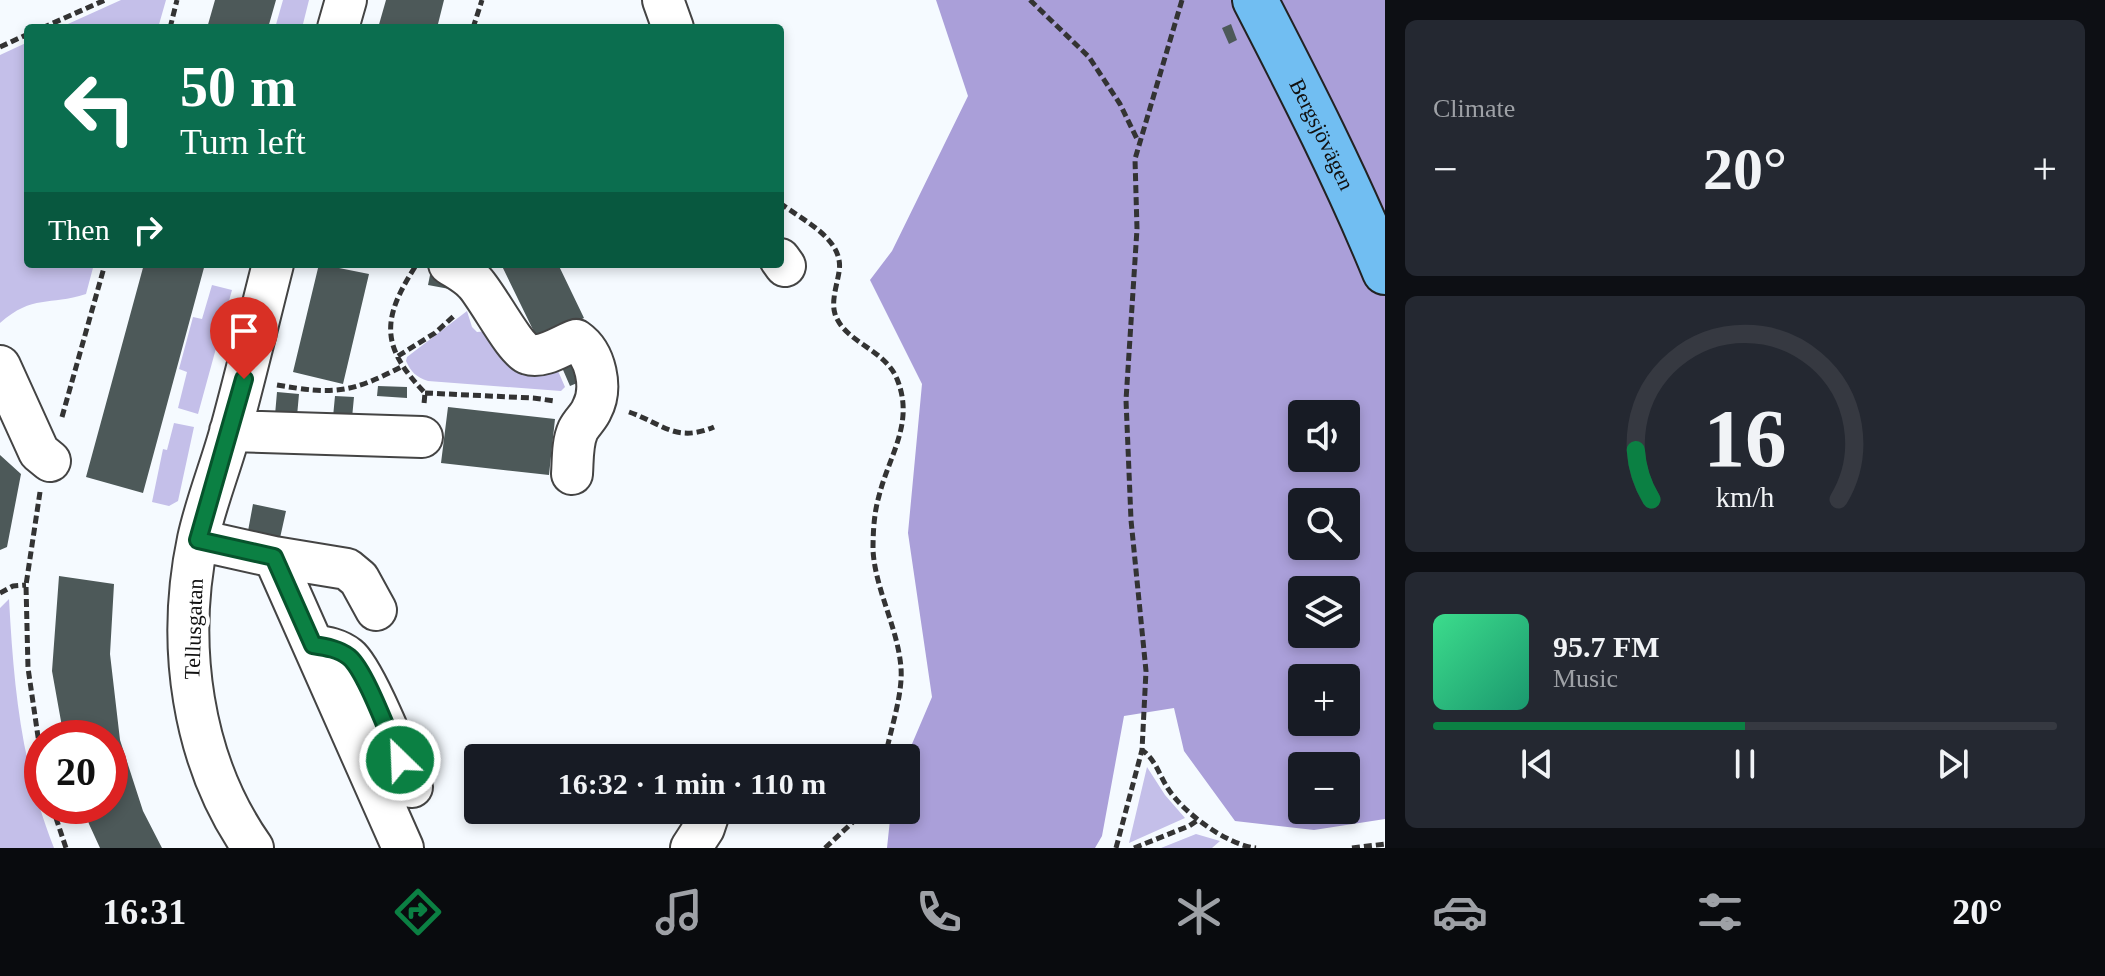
<!DOCTYPE html>
<meta charset="utf-8">
<style>
body{margin:0;font-family:"Times New Roman",serif;background:#242831;color:#f1f3f6;height:100vh;display:flex;flex-direction:column;font-size:30px;white-space:nowrap}
*{box-sizing:border-box;margin:0}
p{font-size:26px;color:#9ea1a6}
.icon{flex:none;width:44px;height:44px;fill:none;stroke:currentColor;stroke-width:2;stroke-linecap:round;stroke-linejoin:round}
.map{position:relative;flex:1;overflow:hidden}
.panel{display:flex;flex-direction:column;gap:20px;padding:20px;background:#0d0f14;width:720px}
.panel>*{flex:none}
.guide{position:absolute;left:24px;top:24px;width:760px;height:244px;border-radius:8px;box-shadow:0 4px 12px #0003;background:#0b6e4f;color:#fff;overflow:hidden}
.tools{position:absolute;left:1288px;top:400px;display:grid;gap:16px}
.tools a{display:grid;place-items:center;width:72px;height:72px;border-radius:8px;background:#171b24;box-shadow:0 4px 12px #0003;font-size:40px}
.speed{position:absolute;left:24px;top:720px;display:flex;gap:16px;font-size:40px;font-weight:700;text-align:center}
.speed>*{display:grid;place-content:center;width:104px;height:104px;border-radius:50%;background:#171b24;box-shadow:0 4px 12px #0003;line-height:1}
.speed .limit{border:12px solid #d22;background:#fff;color:#111}
.pin{position:absolute;display:grid;place-items:center;width:68px;height:68px;color:#fff;margin:-82px -34px;border-radius:50% 50% 50% 0;rotate:-45deg;box-shadow:0 0 8px #0007}
.pin .icon{rotate:45deg}
.me{position:absolute;width:88px;margin:-44px;rotate:336deg;stroke-linejoin:round;filter:drop-shadow(0 0 6px #0008)}
.turn{display:flex;align-items:center;gap:28px;height:168px;padding:0 24px;font-size:36px}
.turn .icon{width:104px;height:104px;stroke-width:2.5}
.turn b{display:block;font-size:56px;line-height:68px}
.then{display:flex;align-items:center;height:76px;padding:0 24px;background:#0003;gap:16px;font-size:30px}
.big{font-size:60px;font-weight:800;line-height:1.1}
.panel .card{flex:1;display:flex;flex-direction:column;justify-content:center;gap:12px;min-width:0;padding:0 28px;border-radius:12px;background:#242831}
.panel .dial{align-items:center;gap:0}
.dial svg{height:208px;overflow:visible;fill:none;stroke:#363941;stroke-width:7;stroke-linecap:round;text-anchor:middle}
.dial text{fill:#f1f3f6;stroke:none}
.song{display:flex;align-items:center;gap:24px}
.cover{width:96px;height:96px;border-radius:12px;background:linear-gradient(135deg,hsl(150 70% 55%),hsl(160 70% 35%))}
.played{height:8px;border-radius:4px;background:linear-gradient(90deg,#0b8043 50%,#363941 50%)}
.keys{display:flex;justify-content:space-around;direction:ltr}
.heat{display:flex;justify-content:space-between;align-items:center;font-size:44px;direction:ltr}
.trip{position:absolute;left:464px;top:744px;width:456px;height:80px;border-radius:8px;background:#171b24;box-shadow:0 4px 12px #0003;font-weight:800;line-height:80px;text-align:center}
.menu{display:flex;height:128px;justify-content:space-around;align-items:center;background:#090b0e;color:#9ea1a6}
.menu .icon{width:56px;height:56px}
.menu .current{color:#0b8043}
.menu b{font-size:36px;color:#f1f3f6}
main{display:flex;flex:1;min-height:0}
.map>svg:first-child{display:block}
.green{fill:#c4bfe9}
.forest{fill:#aa9fd9;fill-rule:evenodd}
.building{fill:#4d5959}
.lines{fill:none;stroke-linecap:round;stroke-linejoin:round}
.minor-casing{stroke:#444;stroke-width:44}
.major-casing{stroke:#222;stroke-width:48}
.path{stroke:#333;stroke-width:5;stroke-dasharray:8 4;stroke-linecap:butt}
.minor{stroke:#fff;stroke-width:40}
.major{stroke:#71bef2;stroke-width:44}
.route-casing{stroke:#07532c;stroke-width:20}
.route{stroke:#0b8043;stroke-width:14}
.labels{text-anchor:middle;stroke-width:8;stroke-linejoin:round;paint-order:stroke}
.street-label{font-size:22px;fill:#111;stroke:#fff}
</style>
<main>
<div class="map">
<svg width="1385" height="848" viewBox="0 0 1385 848">
<rect width="100%" height="100%" fill="#f5faff"/>
<path class="green" d="M121 0H166L158 28H59Z
M283 0H309L302 28H275Z
M28 42V264H94L86 294C49 306 33 294 0 323V55Z
M212 285 232 290 198 414 178 408 187 372 179 369 193 317 202 319Z
M467 311 472 327 477 332 489 331 552 357 565 387 561 391 428 381C416 377 411 372 406 361L407 357Z
M174 423 194 427 178 501 169 506 152 502 163 449 167 450Z
M9 599C14 690 21 763 54 848H0V608Z
M1147 767 1165 795 1185 818 1129 843Z
M1196 834 1220 841 1212 848H1161Z"/>
<path class="forest" d="M936 0H1385V819L1314 830 1235 821 1184 751 1174 708 1124 716 1102 836 1095 848H887L891 810H906V758L932 697 908 533 922 384 870 280 892 251 968 96ZM1302 414H1346V458H1302ZM1302 502H1346V546H1302ZM1302 590H1346V634H1302ZM1302 678H1346V722H1302ZM1302 766H1346V810H1302Z"/>
<path class="building" d="M215 0H276L268 28H207Z
M386 0H444L437 28H378Z
M1231 24 1237 40 1229 44 1222 28Z
M144 264H205L143 493 86 477Z
M319 264 369 274 343 384 293 372Z
M501 264H558L584 318 538 340Z
M430 275 462 282 460 291 428 285Z
M557 356 596 375 570 386Z
M378 386 407 387V398L377 396Z
M277 392 299 394 297 416 275 415Z
M335 396 354 397 352 418 333 417Z
M448 407 555 419 549 475 441 463Z
M0 455 21 474 7 547 0 550Z
M253 504 286 511 280 538 248 531Z
M59 576 114 584 110 654 120 740 143 811 162 848H100L89 824 83 806H110V738H64L52 671Z"/>
<g class="lines">
<g class="minor-casing">
<path id="minor" d="M663 0 673 28
M338 28 346 0
M780 259 785 266
M449 264C458 270 468 275 475 283 488 297 515 350 528 354 543 359 562 345 576 340 596 354 603 388 592 409 589 417 582 422 578 430 572 443 573 460 572 474
M0 366 39 452 50 461
M230 431 422 437
M198 540 274 557 403 848
M274 557 347 569 359 579 376 610
M313 645C326 647 338 649 348 657 365 670 401 762 412 787
M253 848C191 760 176 643 198 539 206 502 221 466 231 429 246 374 259 319 273 264
M691 848 704 828 710 810"/>
</g>
<g class="major-casing">
<g id="major">
<path id="s1" d="M1255 0C1301 89 1347 179 1385 272"/>
</g>
</g>
<path class="path" d="M1030 0 1089 57 1120 104 1138 141
M1182 0 1135 159 1137 229 1126 400 1131 520 1146 671 1142 750C1155 759 1159 774 1167 787 1182 812 1227 845 1256 848
M42 28 105 0
M170 28 177 0
M473 28 482 0
M0 47 28 34
M780 203C802 220 845 239 839 272 837 285 831 301 835 314 844 342 885 349 897 379 915 423 889 455 879 496 874 513 873 532 873 550 875 589 898 628 901 668 903 695 890 731 885 758
M415 267C381 320 381 347 425 393L424 404
M398 356 435 333 455 315
M277 385C335 395 351 393 403 366
M425 393 533 398 555 401
M629 412C663 424 676 443 714 427
M62 417 105 264
M40 492 26 585 28 668 42 764
M0 593 13 586 26 585
M52 806 66 848
M825 848 866 810
M1116 848 1142 750
M1134 848 1189 826 1198 820
M1352 848 1385 844"/>
<use href="#minor" class="minor"/>
<use href="#major" class="major"/>
</g>
<g class="lines">
<g class="route-casing">
<path id="route" d="M244 379 198 540 274 557 313 645C326 647 339 649 349 657 366 671 389 737 400 760"/>
</g>
<use href="#route" class="route"/>
</g>
<g class="labels">
<g class="street-label">
<text dy="8" stroke="none"><textPath href="#s1" startOffset="150">Bergsjövägen</textPath></text>
<text transform="translate(193 629) rotate(-88)" y="8">Tellusgatan</text>
</g>
</g>
</svg>
<div class="tools">
<a><svg class="icon" aria-label="sound" viewBox="0 0 24 24"><path d="M4 9h4l5-4v14l-5-4H4zM17 9q2 3 0 6"/></svg></a>
<a><svg class="icon" aria-label="search" viewBox="0 0 24 24"><circle cx="10" cy="10" r="6"/><path d="M15 15l6 6"/></svg></a>
<a><svg class="icon" aria-label="layers" viewBox="0 0 24 24"><path d="M12 4l9 5-9 5-9-5zM3 14l9 5 9-5"/></svg></a>
<a>+</a>
<a>−</a>
</div>
<div class="speed"><div class="limit">20</div></div>
<div class="pin" style="left:244px;top:379px;background:#d93025"><svg class="icon" aria-label="arrive" viewBox="0 0 24 24"><path d="M6 21V4h12l-3 4 3 4H6"/></svg></div>
<svg class="me" style="left:400px;top:760px" viewBox="-20 -20 40 40"><circle r="17" fill="#0b8043" stroke="#fff" stroke-width="3"/><path d="M0-11L8 9 0 5-8 9z" fill="#fff"/></svg>
<div class="trip">16:32 · 1 min · 110 m</div>
<div class="guide">
<div class="turn"><svg class="icon" aria-label="left" viewBox="0 0 24 24"><path d="M17 20v-9H6M10 6l-5 5 5 5"/></svg><div><b>50 m</b>Turn left</div></div>
<div class="then">Then<svg class="icon" aria-label="right" viewBox="0 0 24 24"><path d="M7 20v-9h11M14 6l5 5-5 5"/></svg></div>
</div>
</div>
<section class="panel">
<div class="card"><p>Climate</p>
<div class="heat"><a>−</a><b class="big">20°</b><a>+</a></div>
</div>
<div class="card dial"><svg viewBox="0 0 100 80">
<path d="M14 69A42 42 0 1 1 86 69"/>
<path d="M14 69A42 42 0 0 1 8 50" stroke="#0b8043"/>
<text x="50" y="56" font-size="32" font-weight="700">16</text>
<text x="50" y="72" font-size="11">km/h</text>
</svg></div>
<div class="card">
<div class="song"><i class="cover"></i><div><b>95.7 FM</b><p>Music</p></div></div>
<div class="played"></div>
<div class="keys"><svg class="icon" aria-label="previous" viewBox="0 0 24 24"><path d="M18 5L8 12l10 7zM5 5v14"/></svg><svg class="icon" aria-label="pause" viewBox="0 0 24 24"><path d="M8 5v14M16 5v14"/></svg><svg class="icon" aria-label="next" viewBox="0 0 24 24"><path d="M6 5l10 7-10 7zM19 5v14"/></svg></div>
</div>
</section>
</main>
<nav class="menu">
<b>16:31</b>
<svg class="icon current" aria-label="directions" viewBox="0 0 24 24"><path d="M12 3l9 9-9 9-9-9zM9 14v-3h6M13 9l2 2-2 2"/></svg>
<svg class="icon" aria-label="music" viewBox="0 0 24 24"><path d="M9 18V5l10-2v13"/><circle cx="6" cy="18" r="3"/><circle cx="16" cy="16" r="3"/></svg>
<svg class="icon" aria-label="phone" viewBox="0 0 24 24"><path d="M5 4h4l2 5-3 2q2 4 5 5l2-3 5 2v4C11 20 4 13 5 4z"/></svg>
<svg class="icon" aria-label="climate" viewBox="0 0 24 24"><path d="M12 3v18M4 7l16 10M4 17L20 7"/></svg>
<svg class="icon" aria-label="car" viewBox="0 0 24 24"><path d="M5 17H2v-5l4-1 3-4h7l3 4 3 1v5h-3M9 17h6M6 11h13"/><circle cx="7" cy="17" r="2"/><circle cx="17" cy="17" r="2"/></svg>
<svg class="icon" aria-label="filters" viewBox="0 0 24 24"><path d="M4 7h16M4 17h16"/><circle cx="9" cy="7" r="2"/><circle cx="15" cy="17" r="2"/></svg>
<b>20°</b>
</nav>
